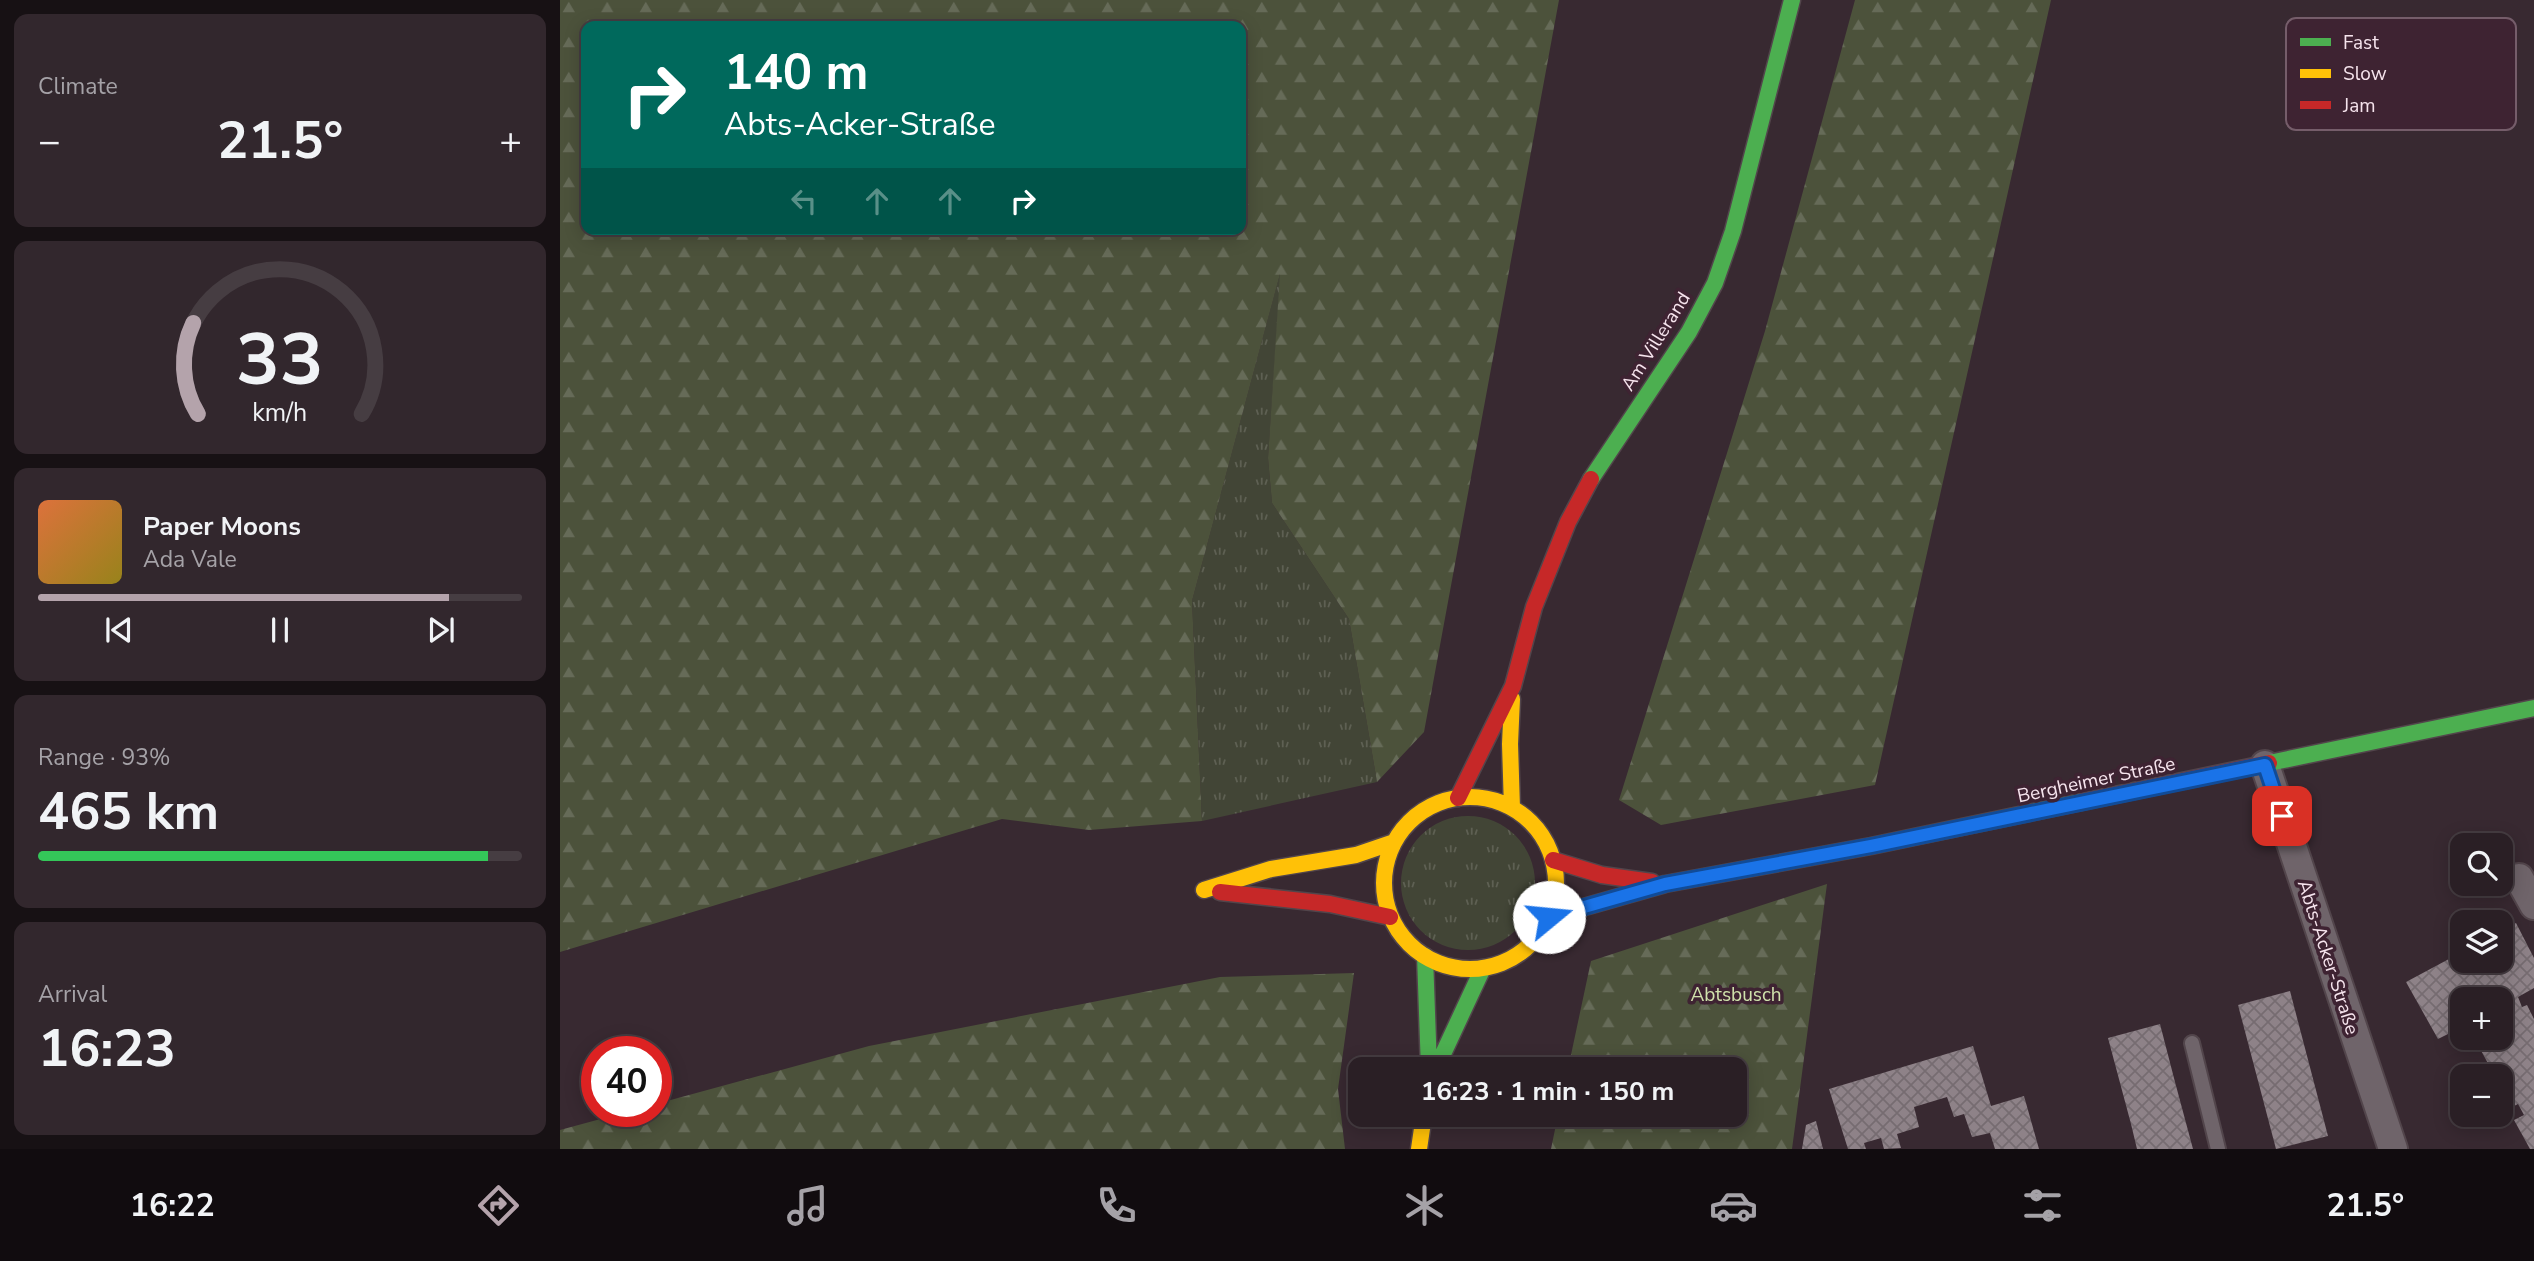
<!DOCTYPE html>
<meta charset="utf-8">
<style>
body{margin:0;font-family:"Nunito Sans",sans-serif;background:#32272d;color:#f1f3f6;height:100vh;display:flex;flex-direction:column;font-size:26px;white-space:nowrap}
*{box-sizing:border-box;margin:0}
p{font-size:23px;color:#a5a2a7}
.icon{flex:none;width:38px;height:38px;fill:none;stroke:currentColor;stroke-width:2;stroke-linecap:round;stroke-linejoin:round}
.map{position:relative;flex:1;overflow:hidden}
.details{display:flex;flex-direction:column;gap:14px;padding:14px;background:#171114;width:560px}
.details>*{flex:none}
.guide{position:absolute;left:21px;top:21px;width:665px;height:214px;border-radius:14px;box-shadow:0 4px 18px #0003,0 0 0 2px #463d42;background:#00695c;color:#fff;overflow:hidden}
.controls{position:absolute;left:1890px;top:833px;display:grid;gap:14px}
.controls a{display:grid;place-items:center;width:63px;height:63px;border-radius:14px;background:#2a1f25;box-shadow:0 4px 18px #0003,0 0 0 2px #463d42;font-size:35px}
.speed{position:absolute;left:21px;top:1036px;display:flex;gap:14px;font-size:35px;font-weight:700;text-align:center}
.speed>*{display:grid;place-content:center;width:91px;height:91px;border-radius:50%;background:#2a1f25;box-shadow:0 4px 18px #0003,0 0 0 2px #463d42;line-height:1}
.speed .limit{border:10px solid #d22;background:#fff;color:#111}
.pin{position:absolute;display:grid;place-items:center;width:60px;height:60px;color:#fff;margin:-30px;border-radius:14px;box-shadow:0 4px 10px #0006}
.me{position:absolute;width:77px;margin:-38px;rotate:73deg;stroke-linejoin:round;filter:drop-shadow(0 0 5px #0008)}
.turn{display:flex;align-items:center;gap:24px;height:147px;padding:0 28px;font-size:32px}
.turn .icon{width:91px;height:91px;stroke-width:2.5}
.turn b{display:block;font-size:49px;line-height:60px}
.lanes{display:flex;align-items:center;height:66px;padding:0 28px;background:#0003;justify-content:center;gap:35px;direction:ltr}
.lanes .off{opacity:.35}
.big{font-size:52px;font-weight:700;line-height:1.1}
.details .card{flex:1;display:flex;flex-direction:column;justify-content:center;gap:10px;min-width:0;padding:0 24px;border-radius:14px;background:#32272d}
.details .dial{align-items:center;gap:0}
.dial svg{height:182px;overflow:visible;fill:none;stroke:#463d42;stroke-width:7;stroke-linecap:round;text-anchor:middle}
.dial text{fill:#f1f3f6;stroke:none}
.song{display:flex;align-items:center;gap:21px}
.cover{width:84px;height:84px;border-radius:10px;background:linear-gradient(135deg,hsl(20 70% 55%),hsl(50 70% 35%))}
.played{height:7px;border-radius:4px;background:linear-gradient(90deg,#b4a3ab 85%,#463d42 85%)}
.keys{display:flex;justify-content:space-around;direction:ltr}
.heat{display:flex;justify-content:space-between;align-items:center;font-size:38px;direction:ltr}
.charge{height:10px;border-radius:5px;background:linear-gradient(90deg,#34c759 93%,#463d42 0)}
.trip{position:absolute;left:788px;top:1057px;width:399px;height:70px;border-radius:14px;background:#2a1f25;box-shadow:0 4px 18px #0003,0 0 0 2px #463d42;font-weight:700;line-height:70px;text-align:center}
.dock{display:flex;height:112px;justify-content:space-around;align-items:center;background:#110c0f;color:#a5a2a7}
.dock .icon{width:49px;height:49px}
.dock .active{color:#b4a3ab}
.dock b{font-size:32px;color:#f1f3f6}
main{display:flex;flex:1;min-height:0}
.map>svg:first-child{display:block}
.grass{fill:url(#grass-tufts)}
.forest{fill:url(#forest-firs);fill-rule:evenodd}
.building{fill:url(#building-cross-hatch)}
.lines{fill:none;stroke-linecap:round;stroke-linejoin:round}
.lane-casing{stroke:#52454b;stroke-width:18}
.street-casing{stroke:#52454b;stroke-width:32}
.fast-casing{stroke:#52454b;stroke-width:19}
.slow-casing{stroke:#52454b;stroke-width:19}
.jam-casing{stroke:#52454b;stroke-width:19}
.lane{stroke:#6f646a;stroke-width:14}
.street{stroke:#6f646a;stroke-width:28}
.fast{stroke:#4caf50;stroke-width:16}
.slow{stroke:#ffc107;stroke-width:16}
.jam{stroke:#c62828;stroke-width:16}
.route-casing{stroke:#114b97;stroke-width:18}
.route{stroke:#1a73e8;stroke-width:12}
.labels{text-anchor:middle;stroke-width:7;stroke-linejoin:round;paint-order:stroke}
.street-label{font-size:19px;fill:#f6e4ed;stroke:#3e2332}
.park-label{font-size:19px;fill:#d0e2ac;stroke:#3e2332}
.key{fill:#3e2332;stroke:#755d6a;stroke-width:2}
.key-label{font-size:19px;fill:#f6e4ed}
</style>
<main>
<section class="details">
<div class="card"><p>Climate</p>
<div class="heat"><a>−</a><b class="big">21.5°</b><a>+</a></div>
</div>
<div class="card dial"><svg viewBox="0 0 100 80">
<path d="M14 69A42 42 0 1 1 86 69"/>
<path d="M14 69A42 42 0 0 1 12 29" stroke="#b4a3ab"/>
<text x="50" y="56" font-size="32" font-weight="700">33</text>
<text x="50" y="72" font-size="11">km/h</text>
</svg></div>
<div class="card">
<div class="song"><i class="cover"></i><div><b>Paper Moons</b><p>Ada Vale</p></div></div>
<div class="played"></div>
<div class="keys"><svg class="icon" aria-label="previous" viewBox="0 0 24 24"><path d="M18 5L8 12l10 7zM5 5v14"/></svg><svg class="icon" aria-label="pause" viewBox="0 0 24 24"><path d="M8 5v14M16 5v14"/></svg><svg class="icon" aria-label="next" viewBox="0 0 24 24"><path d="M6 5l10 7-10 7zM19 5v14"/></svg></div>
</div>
<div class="card"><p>Range · 93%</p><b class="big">465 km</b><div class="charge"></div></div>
<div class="card"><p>Arrival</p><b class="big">16:23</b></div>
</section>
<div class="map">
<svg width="1974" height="1149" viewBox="0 0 1974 1149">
<defs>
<pattern id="grass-tufts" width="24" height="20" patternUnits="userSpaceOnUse" patternTransform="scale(1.75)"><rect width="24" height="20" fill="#424536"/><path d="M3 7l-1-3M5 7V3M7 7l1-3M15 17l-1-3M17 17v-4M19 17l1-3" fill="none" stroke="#5e6053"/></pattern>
<pattern id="forest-firs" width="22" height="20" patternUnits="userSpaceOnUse" patternTransform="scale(1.75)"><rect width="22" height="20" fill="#4c523b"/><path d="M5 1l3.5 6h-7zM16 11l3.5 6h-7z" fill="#666b58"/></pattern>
<pattern id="building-cross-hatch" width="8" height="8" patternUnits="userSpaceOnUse" patternTransform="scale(1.75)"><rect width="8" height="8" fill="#8e8288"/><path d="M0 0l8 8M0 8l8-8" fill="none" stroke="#766c71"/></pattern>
</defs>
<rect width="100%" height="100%" fill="#382931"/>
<path class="grass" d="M721 270 708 458 712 503 789 619 817 782 642 821 632 601Z
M841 883a67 67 0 1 1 134 0a67 67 0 1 1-134 0Z"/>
<path class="forest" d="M0 0H999L864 732 817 782 789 619 712 503 708 458 720 274 632 601 642 821 529 830 442 819 0 952ZM26 26H681V229H26Z
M1295 0H1491L1315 785 1101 825 1059 800 1205 331Z
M1267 884 1232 1149H991L998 1115H1174V1069H1008L1031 961Z
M794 973 778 1089 785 1149H0V1130L70 1111H96V1104L309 1046 660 977Z"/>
<path class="building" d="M1956 923 1974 958V988L1958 997 1962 1007 1967 1005 1974 1019V1149H1970L1954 1120 1964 1115 1958 1104 1952 1107 1941 1087V1076H1935L1914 1038H1941V999H1902V1027L1878 1039 1846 982 1902 952V961H1941V931Z
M1730 991 1768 1136 1716 1149 1678 1005Z
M1600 1024 1615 1082 1633 1149H1577L1571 1124 1548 1038Z
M1413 1046 1431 1106 1464 1096 1479 1149H1435L1430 1133 1412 1137 1404 1114 1394 1117 1387 1097 1354 1107 1359 1127 1337 1134 1341 1148 1324 1149 1321 1138 1304 1143 1306 1149H1288L1269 1089Z
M1256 1121 1263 1149H1242L1246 1125Z"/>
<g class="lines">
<g class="lane-casing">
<path id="lane" d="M1632 1043 1658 1149"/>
</g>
<g class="street-casing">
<path id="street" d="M1705 765 1833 1149
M1959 878 1974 905"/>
</g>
<g class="fast-casing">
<path id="fast" d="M1031 479 1129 332 1155 283 1173 231 1232 0
M1709 763 1974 708
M989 917 1105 884 1311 846 1521 802
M865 956 869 1069
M876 1069 923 968"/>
</g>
<g class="slow-casing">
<path id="slow" d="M952 699 950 744 952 808
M824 883a86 86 0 1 1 172 0a86 86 0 1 1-172 0Z
M644 890 711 869 796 855 834 842
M859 1149 864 1115"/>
</g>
<g class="jam-casing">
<path id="jam" d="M898 798 953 686 974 607 1008 522 1031 479
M1521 802 1709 763
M993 860 1042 875 1092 882
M660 892 770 904 830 917"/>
</g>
<use href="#lane" class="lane"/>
<use href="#street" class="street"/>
<use href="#fast" class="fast"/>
<use href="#slow" class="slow"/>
<use href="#jam" class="jam"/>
</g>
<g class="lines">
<g class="route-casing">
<path id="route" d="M989 917 1105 884 1311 846 1705 765 1722 816"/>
</g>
<use href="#route" class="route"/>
</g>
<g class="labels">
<g class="street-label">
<text transform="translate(1095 341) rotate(-58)" y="7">Am Villerand</text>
<text transform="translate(1536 779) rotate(-12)" y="7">Bergheimer Straße</text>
<text transform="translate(1769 957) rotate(72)" y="7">Abts-Acker-Straße</text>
</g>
<g class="park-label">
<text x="1176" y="1001">Abtsbusch</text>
</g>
</g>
<rect x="1726" y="18" width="230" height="112" rx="10" class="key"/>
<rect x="1740" y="38" width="31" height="8" fill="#4caf50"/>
<rect x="1740" y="69" width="31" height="9" fill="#ffc107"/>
<rect x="1740" y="101" width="31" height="8" fill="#c62828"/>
<g class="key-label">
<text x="1783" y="49">Fast</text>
<text x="1783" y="80">Slow</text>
<text x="1783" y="112">Jam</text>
</g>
</svg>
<div class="controls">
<a><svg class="icon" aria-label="search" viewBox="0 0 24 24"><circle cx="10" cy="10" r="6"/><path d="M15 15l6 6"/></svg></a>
<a><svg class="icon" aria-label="layers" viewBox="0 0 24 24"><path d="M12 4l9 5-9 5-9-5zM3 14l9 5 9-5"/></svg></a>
<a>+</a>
<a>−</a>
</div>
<div class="speed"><div class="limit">40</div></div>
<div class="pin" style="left:1722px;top:816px;background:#d93025"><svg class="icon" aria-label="arrive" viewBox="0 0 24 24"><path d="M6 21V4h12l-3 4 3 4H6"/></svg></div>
<svg class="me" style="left:989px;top:917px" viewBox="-20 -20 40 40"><circle r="19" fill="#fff"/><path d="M0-13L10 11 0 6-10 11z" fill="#1a73e8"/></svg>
<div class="trip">16:23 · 1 min · 150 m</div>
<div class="guide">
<div class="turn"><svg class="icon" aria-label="right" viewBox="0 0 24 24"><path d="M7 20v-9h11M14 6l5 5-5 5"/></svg><div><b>140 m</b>Abts-Acker-Straße</div></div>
<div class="lanes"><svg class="icon off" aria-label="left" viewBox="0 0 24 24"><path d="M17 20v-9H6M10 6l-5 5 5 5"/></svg><svg class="icon off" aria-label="ahead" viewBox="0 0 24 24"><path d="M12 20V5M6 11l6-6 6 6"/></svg><svg class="icon off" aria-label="ahead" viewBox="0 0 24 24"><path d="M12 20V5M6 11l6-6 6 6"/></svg><svg class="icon" aria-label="right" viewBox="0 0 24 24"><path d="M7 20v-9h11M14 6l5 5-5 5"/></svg></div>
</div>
</div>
</main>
<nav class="dock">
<b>16:22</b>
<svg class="icon active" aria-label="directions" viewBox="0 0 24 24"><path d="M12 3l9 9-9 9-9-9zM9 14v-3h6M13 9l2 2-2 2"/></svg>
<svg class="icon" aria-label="music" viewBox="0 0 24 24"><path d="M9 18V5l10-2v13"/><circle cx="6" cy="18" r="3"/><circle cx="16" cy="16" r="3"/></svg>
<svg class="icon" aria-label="phone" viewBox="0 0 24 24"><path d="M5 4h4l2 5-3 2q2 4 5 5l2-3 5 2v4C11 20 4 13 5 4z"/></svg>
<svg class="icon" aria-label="climate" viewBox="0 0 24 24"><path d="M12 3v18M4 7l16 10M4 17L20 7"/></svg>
<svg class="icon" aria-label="car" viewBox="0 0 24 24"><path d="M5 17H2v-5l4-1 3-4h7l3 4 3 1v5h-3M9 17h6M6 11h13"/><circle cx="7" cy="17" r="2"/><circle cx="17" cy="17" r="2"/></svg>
<svg class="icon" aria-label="filters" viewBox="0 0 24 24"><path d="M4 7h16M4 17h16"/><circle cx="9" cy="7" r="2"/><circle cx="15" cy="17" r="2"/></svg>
<b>21.5°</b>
</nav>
